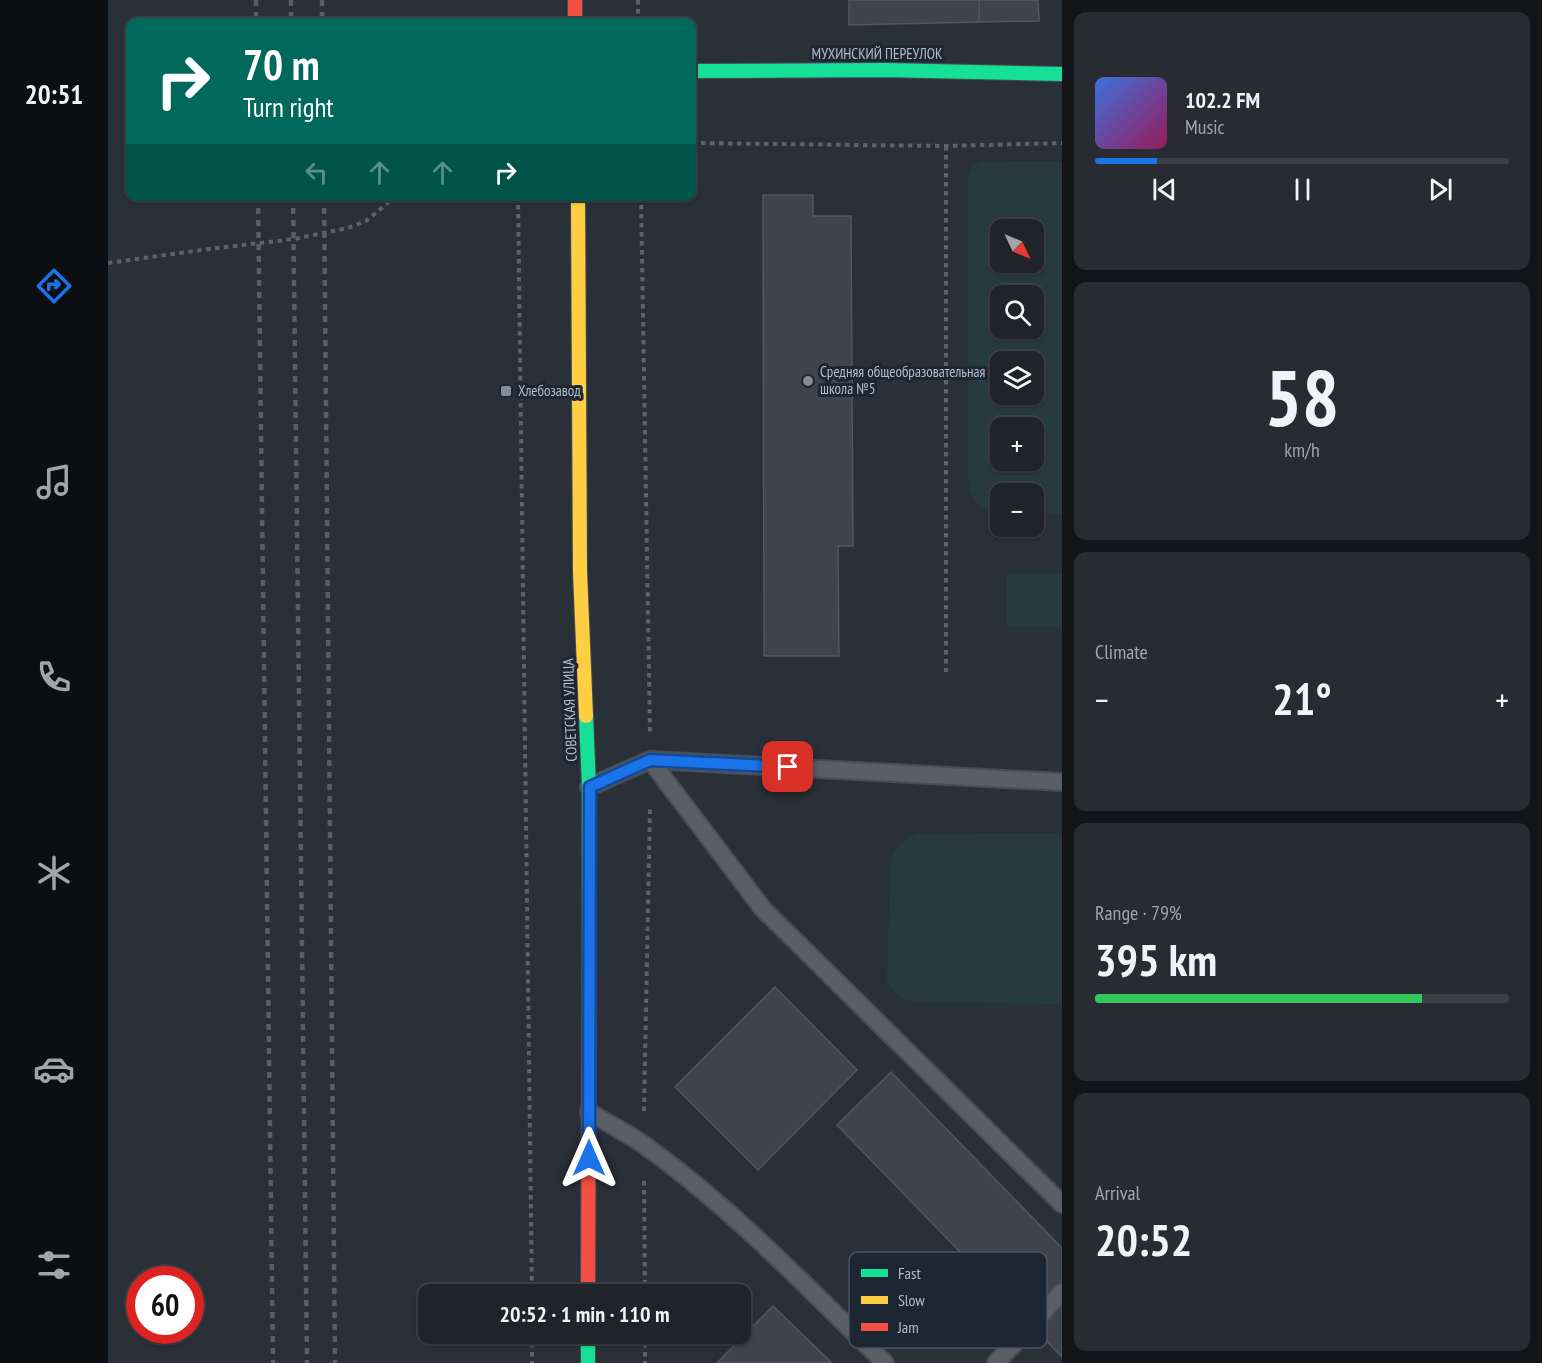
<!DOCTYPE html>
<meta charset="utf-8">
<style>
body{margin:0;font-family:"PT Sans Narrow",sans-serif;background:#282c32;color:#f1f3f6;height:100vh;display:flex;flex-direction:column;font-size:22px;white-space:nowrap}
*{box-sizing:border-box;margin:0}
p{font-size:20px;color:#a2a4a8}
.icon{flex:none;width:33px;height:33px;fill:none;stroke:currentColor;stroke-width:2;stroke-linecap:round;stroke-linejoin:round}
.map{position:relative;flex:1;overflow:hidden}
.drawer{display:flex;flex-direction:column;gap:12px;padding:12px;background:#121417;width:480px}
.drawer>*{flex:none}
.guide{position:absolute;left:18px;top:18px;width:570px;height:183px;border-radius:12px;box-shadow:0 2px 4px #0004,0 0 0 2px #3d4147;background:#00695c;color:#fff;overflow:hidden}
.needle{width:39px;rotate:134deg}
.tools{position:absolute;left:882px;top:219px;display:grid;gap:12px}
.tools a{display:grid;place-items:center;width:54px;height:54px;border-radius:12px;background:#20242a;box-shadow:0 2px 4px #0004,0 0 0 2px #3d4147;font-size:30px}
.speed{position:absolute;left:18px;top:1266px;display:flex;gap:12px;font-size:30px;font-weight:700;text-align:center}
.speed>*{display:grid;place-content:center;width:78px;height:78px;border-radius:50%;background:#20242a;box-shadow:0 2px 4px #0004,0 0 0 2px #3d4147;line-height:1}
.speed .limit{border:9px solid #d22;background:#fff;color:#111}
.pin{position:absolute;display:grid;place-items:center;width:51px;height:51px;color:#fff;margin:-26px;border-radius:12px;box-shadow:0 3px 9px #0006}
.me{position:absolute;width:66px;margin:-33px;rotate:0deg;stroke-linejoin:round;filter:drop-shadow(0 0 4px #0008)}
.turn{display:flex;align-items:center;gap:21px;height:126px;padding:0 18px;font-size:27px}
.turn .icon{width:78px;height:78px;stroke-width:2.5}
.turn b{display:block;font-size:42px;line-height:51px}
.lanes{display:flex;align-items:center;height:57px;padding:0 18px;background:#0003;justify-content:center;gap:30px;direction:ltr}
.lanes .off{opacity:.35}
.big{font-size:45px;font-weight:800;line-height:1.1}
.drawer .tile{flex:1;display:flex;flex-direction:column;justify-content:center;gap:9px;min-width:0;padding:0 21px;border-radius:12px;background:#282c32}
.drawer .dial{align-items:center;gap:0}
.dial b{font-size:78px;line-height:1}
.song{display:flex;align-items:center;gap:18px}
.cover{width:72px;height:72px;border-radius:9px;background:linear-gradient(135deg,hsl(220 70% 55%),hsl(330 70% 35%))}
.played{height:6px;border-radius:3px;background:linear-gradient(90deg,#1a73e8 15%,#3d4147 15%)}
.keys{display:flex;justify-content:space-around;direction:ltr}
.heat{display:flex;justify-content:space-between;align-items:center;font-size:33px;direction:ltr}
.charge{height:9px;border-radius:4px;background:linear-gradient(90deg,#34c759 79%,#3d4147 0)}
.trip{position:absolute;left:310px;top:1284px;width:333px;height:60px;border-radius:12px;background:#20242a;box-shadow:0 2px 4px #0004,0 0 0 2px #3d4147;font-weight:800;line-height:60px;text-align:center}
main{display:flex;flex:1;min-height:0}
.tabs{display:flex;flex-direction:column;width:108px;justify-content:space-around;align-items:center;background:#0d0e11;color:#a2a4a8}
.tabs .icon{width:42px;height:42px}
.tabs .current{color:#1a73e8}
.tabs b{font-size:27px;color:#f1f3f6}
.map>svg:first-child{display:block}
.green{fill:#273a3e;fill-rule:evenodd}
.building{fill:#3f444c;stroke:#52575f;stroke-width:1.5}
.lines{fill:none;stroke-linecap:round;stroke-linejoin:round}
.lane-casing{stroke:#484c55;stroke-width:20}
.fast-casing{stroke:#484c55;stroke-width:16}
.slow-casing{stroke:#484c55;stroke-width:16}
.jam-casing{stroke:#484c55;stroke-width:16}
.path{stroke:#5c6268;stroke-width:4;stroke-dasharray:4.5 4.5;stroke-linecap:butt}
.lane{stroke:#5a5e66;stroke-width:16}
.fast{stroke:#16e098;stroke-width:14}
.slow{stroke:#ffcf43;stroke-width:14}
.jam{stroke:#f24e42;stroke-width:14}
.rail{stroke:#595d64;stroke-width:4.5;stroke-dasharray:6 6;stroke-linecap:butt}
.route-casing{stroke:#114b97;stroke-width:15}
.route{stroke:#1a73e8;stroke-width:10}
.poi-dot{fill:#848b96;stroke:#1d2633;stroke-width:2}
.labels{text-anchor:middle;stroke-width:6;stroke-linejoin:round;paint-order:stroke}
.street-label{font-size:15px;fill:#b4bcc9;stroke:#1d2633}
.poi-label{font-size:15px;fill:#b4bcc9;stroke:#1d2633;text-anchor:start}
.key{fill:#1d2633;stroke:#4a5360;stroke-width:1.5}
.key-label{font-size:16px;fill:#b4bcc9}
</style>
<main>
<nav class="tabs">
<b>20:51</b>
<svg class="icon current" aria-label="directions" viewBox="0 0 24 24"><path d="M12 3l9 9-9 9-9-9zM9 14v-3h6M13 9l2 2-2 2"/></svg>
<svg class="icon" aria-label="music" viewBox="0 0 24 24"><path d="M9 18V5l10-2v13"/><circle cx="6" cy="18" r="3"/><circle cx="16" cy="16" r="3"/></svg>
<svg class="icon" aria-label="phone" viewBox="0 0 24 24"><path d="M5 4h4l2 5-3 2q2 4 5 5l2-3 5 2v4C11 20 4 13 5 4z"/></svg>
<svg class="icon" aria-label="climate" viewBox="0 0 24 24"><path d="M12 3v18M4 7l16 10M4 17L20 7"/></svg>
<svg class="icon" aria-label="car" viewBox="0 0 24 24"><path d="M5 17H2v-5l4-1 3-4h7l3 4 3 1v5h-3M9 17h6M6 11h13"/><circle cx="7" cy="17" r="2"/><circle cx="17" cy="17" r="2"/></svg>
<svg class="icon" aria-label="filters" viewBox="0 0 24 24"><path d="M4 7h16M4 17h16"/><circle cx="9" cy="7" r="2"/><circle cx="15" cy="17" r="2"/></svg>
</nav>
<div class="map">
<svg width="954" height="1363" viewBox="0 0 954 1363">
<rect width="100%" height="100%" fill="#2a3038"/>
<path class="green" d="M954 161V514H926V494H892V514C872 511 863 500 860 480V177L865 166 873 162ZM892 230H926V262H892ZM892 296H926V328H892ZM892 362H926V394H892ZM892 428H926V460H892Z
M899 574H954V627H899Z
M954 833V1004L805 1002C792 999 785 993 779 981L782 865C786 849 794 839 810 834Z"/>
<path class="building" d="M741 0H871V22L741 25Z
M871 0H930L931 21 871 22Z
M655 195H705V216H743L745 546H730L731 656H656Z
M667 987 749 1070 650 1170 567 1087Z
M783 1072 954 1248V1357L729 1125Z
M665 1306 724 1363H609Z"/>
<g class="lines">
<g class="lane-casing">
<path id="lane" d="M542 760 655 909 954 1204
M481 787 542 760 954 782
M481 1112C499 1123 519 1133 536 1145 623 1207 701 1289 777 1363
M888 1363 954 1292"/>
</g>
<g class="fast-casing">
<path id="fast" d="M584 71 778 70 954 74
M478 716 481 787V1008
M480 1334V1363"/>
</g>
<g class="slow-casing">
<path id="slow" d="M470 196 472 572 478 716"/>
</g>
<g class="jam-casing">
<path id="jam" d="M467 0V22
M480 1294 481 1008"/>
</g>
<path class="path" d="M530 0V22
M584 143 838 146 954 143
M838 146V672
M410 196 424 1294
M533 196 542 733
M0 263 101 249 186 239 240 228 258 221 288 196
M536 1111 542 806
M536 1181 537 1294
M424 1334V1363
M537 1334V1363"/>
<use href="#lane" class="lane"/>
<use href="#fast" class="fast"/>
<use href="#slow" class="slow"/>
<use href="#jam" class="jam"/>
<path class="rail" d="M148 0V22
M183 0V22
M214 0V22
M150 196 165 1363
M185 196 199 1363
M216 196 227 1363"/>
</g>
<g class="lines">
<g class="route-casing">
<path id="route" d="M481 1158 482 787 542 760 680 767"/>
</g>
<use href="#route" class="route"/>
</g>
<g class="poi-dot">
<circle cx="700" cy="381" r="6"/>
<rect x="392" y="385" width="12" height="12" rx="3"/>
</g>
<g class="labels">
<g class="street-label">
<text x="769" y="59">МУХИНСКИЙ ПЕРЕУЛОК</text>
<text transform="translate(462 710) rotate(-92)" y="5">СОВЕТСКАЯ УЛИЦА</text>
</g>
<g class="poi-label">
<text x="712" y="377">Средняя общеобразовательная<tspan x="712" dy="17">школа №5</tspan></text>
<text x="410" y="396">Хлебозавод</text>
</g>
</g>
<rect x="741" y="1252" width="198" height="96" rx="9" class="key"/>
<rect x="753" y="1269" width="27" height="8" fill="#16e098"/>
<rect x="753" y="1296" width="27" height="8" fill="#ffcf43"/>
<rect x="753" y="1323" width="27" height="8" fill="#f24e42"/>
<g class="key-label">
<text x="790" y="1279">Fast</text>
<text x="790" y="1306">Slow</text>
<text x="790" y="1333">Jam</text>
</g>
</svg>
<div class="tools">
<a><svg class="needle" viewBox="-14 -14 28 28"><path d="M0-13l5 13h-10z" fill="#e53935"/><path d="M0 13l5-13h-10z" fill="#a2a4a8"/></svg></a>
<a><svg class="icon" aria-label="search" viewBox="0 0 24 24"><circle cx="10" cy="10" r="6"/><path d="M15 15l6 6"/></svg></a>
<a><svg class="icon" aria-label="layers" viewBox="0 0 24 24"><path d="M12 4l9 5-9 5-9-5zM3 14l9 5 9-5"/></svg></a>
<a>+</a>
<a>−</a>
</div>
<div class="speed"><div class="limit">60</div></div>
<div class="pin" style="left:680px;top:767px;background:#d93025"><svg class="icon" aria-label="arrive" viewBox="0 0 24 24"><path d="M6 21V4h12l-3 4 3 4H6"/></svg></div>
<svg class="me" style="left:481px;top:1158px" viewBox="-20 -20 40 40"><path d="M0-17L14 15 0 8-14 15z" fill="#1a73e8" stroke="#fff" stroke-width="4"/></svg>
<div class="trip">20:52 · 1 min · 110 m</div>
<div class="guide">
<div class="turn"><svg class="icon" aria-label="right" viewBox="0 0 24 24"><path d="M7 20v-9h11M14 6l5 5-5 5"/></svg><div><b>70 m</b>Turn right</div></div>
<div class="lanes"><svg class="icon off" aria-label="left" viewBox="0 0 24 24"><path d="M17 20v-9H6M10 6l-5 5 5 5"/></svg><svg class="icon off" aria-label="ahead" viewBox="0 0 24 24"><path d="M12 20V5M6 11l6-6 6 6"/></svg><svg class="icon off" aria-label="ahead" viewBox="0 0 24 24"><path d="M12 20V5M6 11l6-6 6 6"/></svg><svg class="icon" aria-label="right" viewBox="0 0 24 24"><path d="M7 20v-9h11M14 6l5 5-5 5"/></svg></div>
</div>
</div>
<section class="drawer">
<div class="tile">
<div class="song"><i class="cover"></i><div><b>102.2 FM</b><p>Music</p></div></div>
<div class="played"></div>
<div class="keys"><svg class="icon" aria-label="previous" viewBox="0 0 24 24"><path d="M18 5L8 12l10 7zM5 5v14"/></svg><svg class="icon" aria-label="pause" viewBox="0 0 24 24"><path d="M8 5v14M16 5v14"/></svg><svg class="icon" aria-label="next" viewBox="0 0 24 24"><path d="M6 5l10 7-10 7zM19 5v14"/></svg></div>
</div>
<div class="tile dial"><b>58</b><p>km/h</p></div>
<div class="tile"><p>Climate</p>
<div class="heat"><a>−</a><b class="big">21°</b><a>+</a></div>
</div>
<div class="tile"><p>Range · 79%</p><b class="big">395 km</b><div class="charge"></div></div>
<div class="tile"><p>Arrival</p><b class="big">20:52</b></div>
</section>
</main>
